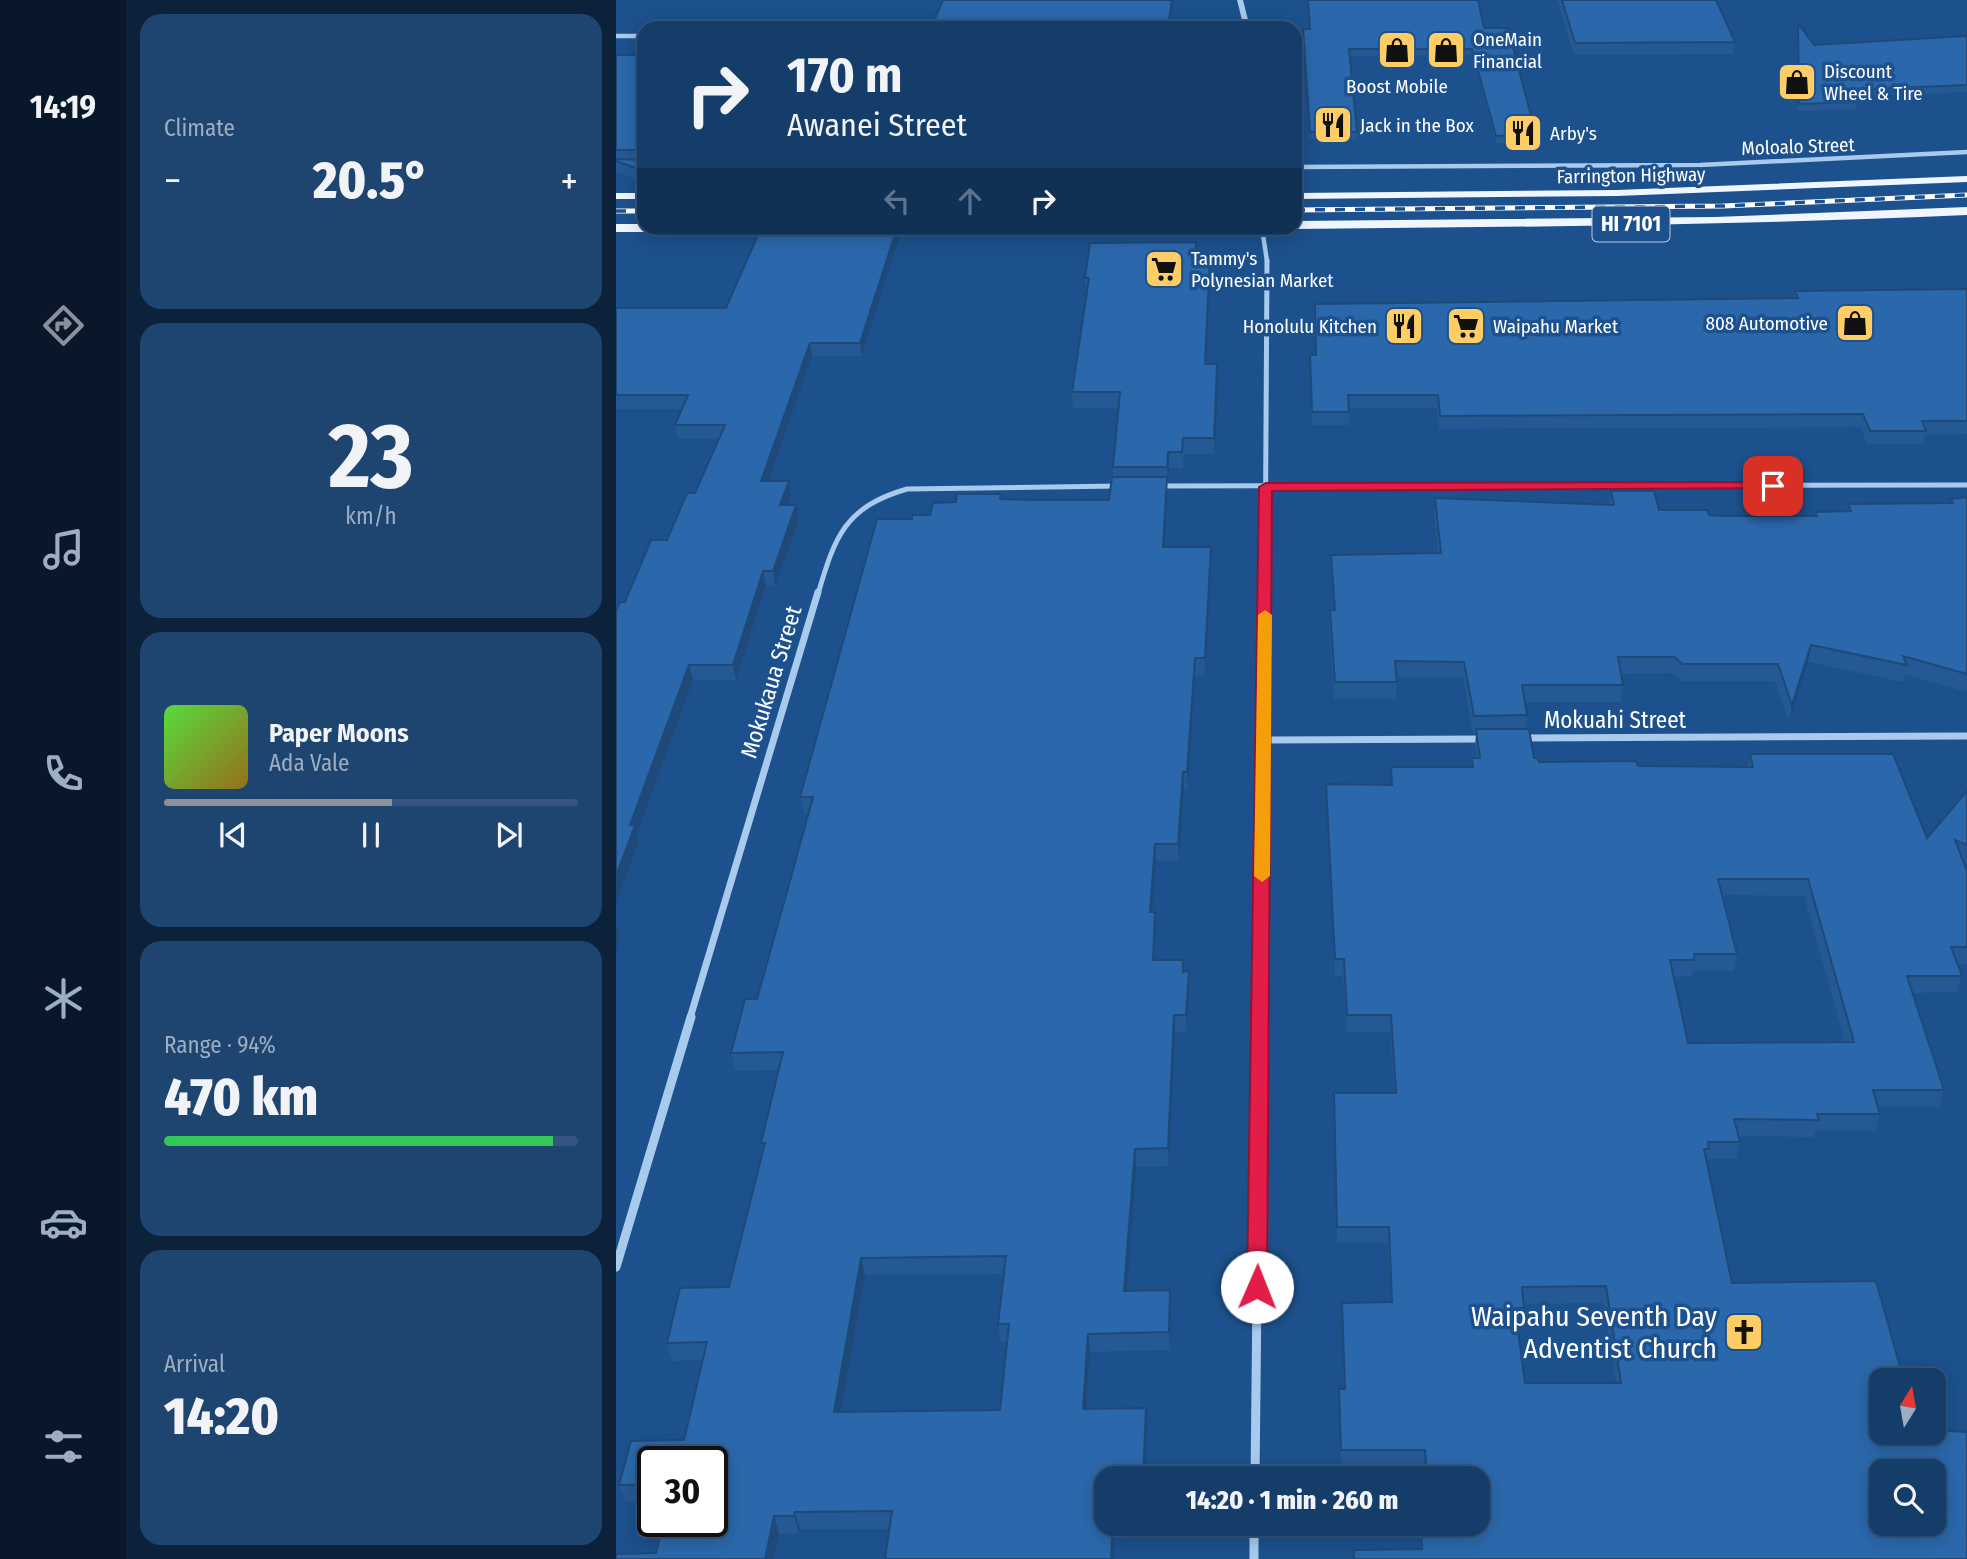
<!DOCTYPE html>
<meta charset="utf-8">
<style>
body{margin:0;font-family:"Fira Sans Condensed",sans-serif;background:#1e4470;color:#f1f3f6;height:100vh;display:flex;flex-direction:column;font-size:26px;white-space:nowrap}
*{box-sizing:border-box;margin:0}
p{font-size:23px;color:#9daec1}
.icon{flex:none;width:38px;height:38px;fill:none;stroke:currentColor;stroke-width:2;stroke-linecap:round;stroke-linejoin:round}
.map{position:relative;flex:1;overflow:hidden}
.drawer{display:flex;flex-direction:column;gap:14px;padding:14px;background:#0c223a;width:490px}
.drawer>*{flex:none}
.guide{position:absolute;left:21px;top:21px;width:665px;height:214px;border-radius:21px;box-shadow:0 4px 18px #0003,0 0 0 2px #34567e;background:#153d6a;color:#f1f3f6;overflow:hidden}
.needle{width:46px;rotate:11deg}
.tools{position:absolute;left:1253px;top:1368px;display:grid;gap:14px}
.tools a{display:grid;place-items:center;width:77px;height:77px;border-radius:14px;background:#153d6a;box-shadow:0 4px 18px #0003,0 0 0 2px #34567e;font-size:35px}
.speed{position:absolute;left:21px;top:1446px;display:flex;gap:14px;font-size:35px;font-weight:700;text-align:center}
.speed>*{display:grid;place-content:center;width:91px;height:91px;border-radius:50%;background:#153d6a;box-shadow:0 4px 18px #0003,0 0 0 2px #34567e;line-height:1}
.speed .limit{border:4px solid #111;border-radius:10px;background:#fff;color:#111}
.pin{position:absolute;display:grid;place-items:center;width:60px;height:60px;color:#fff;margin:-30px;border-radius:14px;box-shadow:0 4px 10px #0006}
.me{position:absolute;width:77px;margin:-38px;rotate:1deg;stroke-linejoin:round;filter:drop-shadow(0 0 5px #0008)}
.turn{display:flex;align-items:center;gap:24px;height:147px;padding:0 35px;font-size:32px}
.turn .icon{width:91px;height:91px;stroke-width:2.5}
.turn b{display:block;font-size:49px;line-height:60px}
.lanes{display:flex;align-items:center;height:66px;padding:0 35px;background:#0003;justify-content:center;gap:35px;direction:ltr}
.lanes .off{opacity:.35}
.big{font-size:52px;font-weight:800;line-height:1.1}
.drawer .tile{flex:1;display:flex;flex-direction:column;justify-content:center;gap:10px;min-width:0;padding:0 24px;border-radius:21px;background:#1e4470}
.drawer .dial{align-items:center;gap:0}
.dial b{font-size:91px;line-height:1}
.song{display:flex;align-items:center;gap:21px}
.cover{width:84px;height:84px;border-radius:10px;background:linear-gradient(135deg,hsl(110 70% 55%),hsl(40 70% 35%))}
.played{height:7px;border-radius:4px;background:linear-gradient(90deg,#8c9099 55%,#34567e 55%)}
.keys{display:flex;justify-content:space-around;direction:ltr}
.heat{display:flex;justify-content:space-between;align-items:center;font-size:38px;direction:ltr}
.charge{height:10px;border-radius:5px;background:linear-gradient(90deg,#34c759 94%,#34567e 0)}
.trip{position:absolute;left:478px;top:1466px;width:396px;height:70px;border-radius:21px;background:#153d6a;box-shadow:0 4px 18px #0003,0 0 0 2px #34567e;font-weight:800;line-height:70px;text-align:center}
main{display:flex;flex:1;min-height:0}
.tab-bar{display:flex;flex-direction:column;width:126px;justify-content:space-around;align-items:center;background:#08182a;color:#9daec1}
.tab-bar .icon{width:49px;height:49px}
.tab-bar .selected{color:#8c9099}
.tab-bar b{font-size:32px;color:#f1f3f6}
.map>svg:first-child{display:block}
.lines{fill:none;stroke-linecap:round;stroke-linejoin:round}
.minor-far3{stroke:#a8caed;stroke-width:4.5}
.minor-far2{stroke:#a8caed;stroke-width:5}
.minor-far1{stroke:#a8caed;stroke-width:7}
.minor{stroke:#a8caed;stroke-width:9}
.tertiary{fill:#a8caed;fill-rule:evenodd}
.primary{fill:#eff6ff;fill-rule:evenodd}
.rail-casing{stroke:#fff;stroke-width:5}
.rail{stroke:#1c518d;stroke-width:3.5;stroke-dasharray:10;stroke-linecap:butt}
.wall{fill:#255993;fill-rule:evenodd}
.shaded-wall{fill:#1e4978}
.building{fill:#2b68ab;stroke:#1e4978;stroke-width:2;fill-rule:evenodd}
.route{fill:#e11d48;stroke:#92132f;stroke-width:2}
.slow{fill:#f59e0b}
.labels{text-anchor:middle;stroke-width:7;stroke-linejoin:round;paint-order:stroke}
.far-poi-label{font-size:19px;fill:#fff;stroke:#1c518d;text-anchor:start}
.far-street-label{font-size:19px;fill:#fff;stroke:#1c518d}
.shield{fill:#1c518d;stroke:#bbcbdd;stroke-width:2}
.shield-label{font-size:21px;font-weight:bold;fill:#fff}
.street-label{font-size:23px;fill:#fff;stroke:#1c518d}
.near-poi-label{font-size:28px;fill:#fff;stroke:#1c518d;text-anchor:end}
</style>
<main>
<nav class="tab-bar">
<b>14:19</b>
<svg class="icon selected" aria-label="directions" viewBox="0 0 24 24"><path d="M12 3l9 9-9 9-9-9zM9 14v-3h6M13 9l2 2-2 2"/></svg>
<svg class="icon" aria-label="music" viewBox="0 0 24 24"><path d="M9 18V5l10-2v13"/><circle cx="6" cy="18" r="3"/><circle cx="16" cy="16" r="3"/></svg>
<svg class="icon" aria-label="phone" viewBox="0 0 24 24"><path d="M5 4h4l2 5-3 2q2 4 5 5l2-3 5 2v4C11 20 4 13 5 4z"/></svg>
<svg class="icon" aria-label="climate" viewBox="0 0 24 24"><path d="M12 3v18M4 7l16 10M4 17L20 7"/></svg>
<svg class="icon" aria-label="car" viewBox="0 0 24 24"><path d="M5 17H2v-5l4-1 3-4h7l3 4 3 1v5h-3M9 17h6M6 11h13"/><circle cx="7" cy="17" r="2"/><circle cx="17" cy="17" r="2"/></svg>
<svg class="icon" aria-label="filters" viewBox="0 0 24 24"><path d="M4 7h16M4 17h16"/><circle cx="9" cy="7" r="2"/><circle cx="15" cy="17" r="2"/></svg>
</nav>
<section class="drawer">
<div class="tile"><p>Climate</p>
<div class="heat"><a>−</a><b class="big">20.5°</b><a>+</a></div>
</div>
<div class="tile dial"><b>23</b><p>km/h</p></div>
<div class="tile">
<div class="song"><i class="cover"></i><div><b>Paper Moons</b><p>Ada Vale</p></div></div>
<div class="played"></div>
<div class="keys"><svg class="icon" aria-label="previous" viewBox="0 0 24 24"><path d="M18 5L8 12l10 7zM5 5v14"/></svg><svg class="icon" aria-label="pause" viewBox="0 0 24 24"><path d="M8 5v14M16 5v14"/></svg><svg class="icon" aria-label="next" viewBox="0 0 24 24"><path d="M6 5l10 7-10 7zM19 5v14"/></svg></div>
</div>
<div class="tile"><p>Range · 94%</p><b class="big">470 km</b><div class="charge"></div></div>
<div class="tile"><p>Arrival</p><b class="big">14:20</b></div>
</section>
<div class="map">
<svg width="1351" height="1559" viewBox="0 0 1351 1559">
<rect width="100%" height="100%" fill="#1c518d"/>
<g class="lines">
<path class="minor-far3" d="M0 36H28
M679 167 1084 165 1351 152
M646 228 651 261"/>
<path class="minor-far2" d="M543 486 1351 485
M202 594C219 536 229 507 291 489L503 486
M649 594 651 260"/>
<path class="minor-far1" d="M907 738 1351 736
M647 740 867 739
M74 1018 202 592
M644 1018 649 592"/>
<path class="minor" d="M0 1267 75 1017
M639 1479 644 1017
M638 1524V1559"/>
<path class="tertiary" d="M621 0H627L634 28H628Z"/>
<path class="primary" d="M1351 176V182L1001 196 679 199V193L1001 190Z
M0 193H28V199H0Z
M1351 207V215C1127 225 903 227 679 229L675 228H679V221L1099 217Z
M0 224H28V228H174L168 232H0Z"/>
<g class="rail-casing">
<path id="rail" d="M679 210 1107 206 1351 195
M0 211H28"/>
</g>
<use href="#rail" class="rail"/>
</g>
<path class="wall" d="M941 0H1100L1119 42 1117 54 958 55Z
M1182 23 1198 45 1351 36V92L1237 97 1241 102 1240 109 1182 111 1181 30Z
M868 28 920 135 919 142 880 143 856 55 734 56 741 139H694L687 36 694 29Z
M0 55H28V182L0 172Z
M286 229 246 356H196L153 481H173L175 495 172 505 183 520 159 586H150L120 680H77L21 834 23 841 0 904 9 602 51 540 79 493 103 439H62L59 425 66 409H0V308H110Z
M580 242 581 257H594V272L590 364H601L599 454H568L567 468H553L552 483H551V493L548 547H595V563L589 675H579L572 789H568L563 861H540L536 912H539L540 930 539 960H567L568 972 573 971V989L571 1032H559L553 1166 520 1167 511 1291 554 1290 555 1308 554 1350 474 1352 470 1409 530 1408 532 1426 529 1479H490V1524H527L526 1525 500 1526 498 1559H269L274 1529H184L183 1533 163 1534 158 1559H0V1554L40 1553 48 1521H96V1461H37V1502H10L3 1485 15 1441 68 1440 87 1360 56 1361 51 1343 64 1288 113 1287 147 1151 145 1143 162 1070 119 1071 115 1053 129 999H141L172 888 192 814H188L184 797 261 519H296V515H314L317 503 340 502 341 494H385L386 499 421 500H493L496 477H497V467L502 408H457L456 392 470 293 469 278 474 243ZM388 1274 382 1324 385 1342H391L384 1410 225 1412 249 1275Z
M1351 289V434L1309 435 1307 444H1251L1244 427 823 429 821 408H733V425H696L694 355 1178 298 1179 291Z
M995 491 1043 510 1093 515 1198 516 1199 512 1230 511 1232 504 1334 503 1335 499 1351 497V692L1288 674 1287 682 1192 662 1173 722 1159 681H1065L1056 673 1005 674 1007 685 1005 702H909L911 715 910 729 918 758 923 762 1022 766 1131 767 1134 754 1311 838 1351 791V864L1348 862 1351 871V964H1341L1346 976 1341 992 1296 993 1328 1090 1323 1107H1262L1264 1114 1259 1131H1200L1198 1137 1122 1136 1124 1142 1120 1159H1091L1090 1163 1116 1283 1265 1381 1351 1559H737L738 1550 804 1549 805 1530 812 1529V1524H861V1479H809L808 1466H725L723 1389H728L726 1303 775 1302 772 1243H721L718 1093H778L774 1032H731L727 976H719L710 801V784L775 785V767H856V758H861L859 745 860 733H857L847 678 781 677 780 699H718L713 626 714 610H718L715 571V555L822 553 818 514 819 498 993 505ZM1107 895 1188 896 1229 1042 1072 1043 1058 977 1075 976 1076 971H1118L1121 954ZM987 1303 1000 1383H909L901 1325 906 1324 908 1304Z"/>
<path class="shaded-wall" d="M556 0H558L554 28H552Z
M281 228H286V229L246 356 244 343Z
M594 257V272L589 379V364Z
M194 343 196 356 148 495 145 481Z
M601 364 602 379 599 454 598 438Z
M552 452 553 468 552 483 551 467Z
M551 477V493L548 564 547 547Z
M173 481 175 495 167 520 164 505Z
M180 505 183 520 159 586 157 571Z
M595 547V563L589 675V658Z
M147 571 150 586 120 680 117 665Z
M1195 645 1192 662 1173 722 1176 705Z
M579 658V675L572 789 571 772Z
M73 665 77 680 21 834 23 841 0 904V876L14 825Z
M567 772 568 789 563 861 562 844Z
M539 844 540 861 535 929 534 912Z
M539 912 540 930 538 978 537 960Z
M0 923 4 935 2 946 0 953Z
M573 971V989L571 1032 570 1015Z
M558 1015 559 1032 553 1166 552 1148Z
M519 1149 520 1167 510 1309 508 1291Z
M245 1258 249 1275 222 1430 218 1412Z
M554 1290 555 1308 554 1350 553 1332Z
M472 1334 474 1352 469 1427 467 1409Z
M530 1408 532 1426 529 1479H527Z
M179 1512 184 1529 183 1533 178 1516Z
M158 1516 163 1534 158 1559H149Z
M497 1524H500L498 1559H495Z"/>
<path class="building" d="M327 0H556L552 28H315Z
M692 0H862L868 28H892L920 135 880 136 856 49H733L741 132H694L687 29H694Z
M946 0H1100L1119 42 959 43Z
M1182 23 1198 45 1351 36V85L1232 90 1241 102 1183 104Z
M0 55H28V153L26 150H0Z
M28 157V171L0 161V159L25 160Z
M145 228H281L244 343H194L145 481H173L164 505H180L157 571H147L117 665H73L14 825H19L0 876V611L4 602H9L35 540H51L71 493H79L109 425H59L72 395H0V308H110Z
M580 242V257H594L589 364H601L598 438H567L566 452H552L551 467H497L504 392H456L473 278H469L474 243Z
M1351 289V421H1306L1310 431H1254L1247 414 824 416 822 395H732L733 412H696L694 355H700L699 304 1182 298 1179 291Z
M496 477H551L547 547H595L589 658H579L571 772H567L562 844H539L534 912H539L537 960H567V972L573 971 570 1015H558L552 1148 519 1149 508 1291 554 1290 553 1332 472 1334 467 1409 530 1408 527 1479H490V1524H497L495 1559H269L276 1511 179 1512 178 1516H158L149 1559H0V1554L40 1553 48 1521H96V1461H37V1485H3L15 1441 68 1440 91 1342 51 1343 64 1288 113 1287 149 1143H145L167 1052 115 1053 129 999H141L172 888 197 797H184L261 519H296V515H314L317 503 340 502 341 494H385L384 499 421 500H493ZM390 1256 382 1324H393L384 1410 218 1412 245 1258Z
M995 491H1038L1043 510H1091L1093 515 1106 516H1201L1199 512 1235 511 1232 504 1337 503 1335 499 1351 497V674L1287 656 1291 665 1195 645 1176 705 1162 664H1067L1058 657H1002L1007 685H906L911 715 858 716 848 662 779 661 781 682H719L714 610H719L715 555 825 553 819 498 998 505Z
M860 729H913L918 758H922L923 762 1020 761 1022 766 1137 767 1134 754H1277L1311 838 1351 791V845L1339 840 1351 871V947H1335L1346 976H1291L1328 1090H1257L1264 1114H1201L1203 1120 1118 1119 1124 1142H1092L1093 1149H1088L1116 1283 1260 1281 1288 1381H1265V1433H1318V1430L1351 1432V1559H738V1550L806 1549 805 1530 815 1529 814 1524H861V1479H811L809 1450H725L723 1389H729L726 1303 776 1302 773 1227H721L718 1093H780L775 1015H731L728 959H719L710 784 776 785 775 767H857L856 758H864ZM1102 879H1192L1238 1042 1072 1043 1054 960H1078V954H1121ZM990 1286 1005 1383H909L899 1308H908L906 1287ZM1265 1472H1318V1524H1265Z"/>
<path class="route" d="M1157 482 1163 486 1161 488 656 491 651 1287 648 1293 641 1296 634 1293 631 1287 643 487 650 483Z"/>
<path class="slow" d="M649 610 656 615 654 876 646 882 638 876 642 615Z"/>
<defs>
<g id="shop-square" transform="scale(2.0125)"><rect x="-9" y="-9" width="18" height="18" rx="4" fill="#fecd66" stroke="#1c518d"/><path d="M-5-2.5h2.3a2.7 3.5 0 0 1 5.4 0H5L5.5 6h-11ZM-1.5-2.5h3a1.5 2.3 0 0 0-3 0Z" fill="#111"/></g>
<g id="restaurant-square" transform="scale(2.0125)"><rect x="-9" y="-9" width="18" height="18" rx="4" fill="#fecd66" stroke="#1c518d"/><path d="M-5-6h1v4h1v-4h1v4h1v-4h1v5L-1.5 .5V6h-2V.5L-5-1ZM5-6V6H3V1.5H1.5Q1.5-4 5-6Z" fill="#111"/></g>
<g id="supermarket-square" transform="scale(2.0125)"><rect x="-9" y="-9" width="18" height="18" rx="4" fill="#fecd66" stroke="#1c518d"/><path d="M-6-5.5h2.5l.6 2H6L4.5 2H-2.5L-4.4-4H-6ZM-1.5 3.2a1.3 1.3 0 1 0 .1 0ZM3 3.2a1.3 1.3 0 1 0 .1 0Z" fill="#111"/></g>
<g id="church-square" transform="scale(2.0125)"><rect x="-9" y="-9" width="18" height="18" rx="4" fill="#fecd66" stroke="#1c518d"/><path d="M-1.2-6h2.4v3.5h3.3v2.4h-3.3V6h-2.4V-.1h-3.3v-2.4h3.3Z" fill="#111"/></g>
</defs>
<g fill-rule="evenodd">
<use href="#shop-square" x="781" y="50"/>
<use href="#shop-square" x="830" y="50"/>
<use href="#shop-square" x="1181" y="82"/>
<use href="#restaurant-square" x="717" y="125"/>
<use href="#restaurant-square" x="907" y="133"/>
<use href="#supermarket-square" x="548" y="269"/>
<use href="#shop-square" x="1239" y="323"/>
<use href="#restaurant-square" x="788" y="326"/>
<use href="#supermarket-square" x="850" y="326"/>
<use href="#church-square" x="1128" y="1332"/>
</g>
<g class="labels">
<g class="far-poi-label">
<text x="857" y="46">OneMain<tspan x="857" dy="22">Financial</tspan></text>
<text x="1208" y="78">Discount<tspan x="1208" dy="22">Wheel &amp; Tire</tspan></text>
<text x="781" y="93" text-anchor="middle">Boost Mobile</text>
<text x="744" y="132">Jack in the Box</text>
<text x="934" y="140">Arby's</text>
<text x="575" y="265">Tammy's<tspan x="575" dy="22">Polynesian Market</tspan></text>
<text x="1212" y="330" text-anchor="end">808 Automotive</text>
<text x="761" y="333" text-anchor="end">Honolulu Kitchen</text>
<text x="877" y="333">Waipahu Market</text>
</g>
<g class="far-street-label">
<text transform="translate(1182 146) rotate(-2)" y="7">Moloalo Street</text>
<text transform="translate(1015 175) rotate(-1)" y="7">Farrington Highway</text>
</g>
<rect class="shield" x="976.5" y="206.5" width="77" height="35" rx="5"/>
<g class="shield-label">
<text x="1015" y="231">HI 7101</text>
</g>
<g class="street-label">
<text transform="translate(155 682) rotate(-73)" y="8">Mokukaua Street</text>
<text x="999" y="728">Mokuahi Street</text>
</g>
<g class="near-poi-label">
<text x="1101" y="1326">Waipahu Seventh Day<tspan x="1101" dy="32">Adventist Church</tspan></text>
</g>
</g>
</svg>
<div class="tools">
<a><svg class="needle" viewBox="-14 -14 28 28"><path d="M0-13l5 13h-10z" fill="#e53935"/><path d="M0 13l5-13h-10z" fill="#9daec1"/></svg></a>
<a><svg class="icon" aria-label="search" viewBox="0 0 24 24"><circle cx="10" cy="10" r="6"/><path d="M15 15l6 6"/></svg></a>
</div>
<div class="speed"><div class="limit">30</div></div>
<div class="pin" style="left:1157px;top:486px;background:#d93025"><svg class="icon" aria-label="arrive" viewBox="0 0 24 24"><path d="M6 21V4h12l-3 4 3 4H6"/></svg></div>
<svg class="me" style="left:641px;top:1287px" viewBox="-20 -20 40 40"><circle r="19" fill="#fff"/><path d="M0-13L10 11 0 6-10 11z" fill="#e11d48"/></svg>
<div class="trip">14:20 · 1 min · 260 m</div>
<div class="guide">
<div class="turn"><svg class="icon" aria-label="right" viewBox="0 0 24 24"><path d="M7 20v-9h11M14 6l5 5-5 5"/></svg><div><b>170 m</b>Awanei Street</div></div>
<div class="lanes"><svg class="icon off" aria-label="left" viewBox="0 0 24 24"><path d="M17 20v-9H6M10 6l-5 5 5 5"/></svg><svg class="icon off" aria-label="ahead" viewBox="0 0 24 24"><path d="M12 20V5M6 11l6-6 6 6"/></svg><svg class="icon" aria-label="right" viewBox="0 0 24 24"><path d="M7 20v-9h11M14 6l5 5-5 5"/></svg></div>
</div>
</div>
</main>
